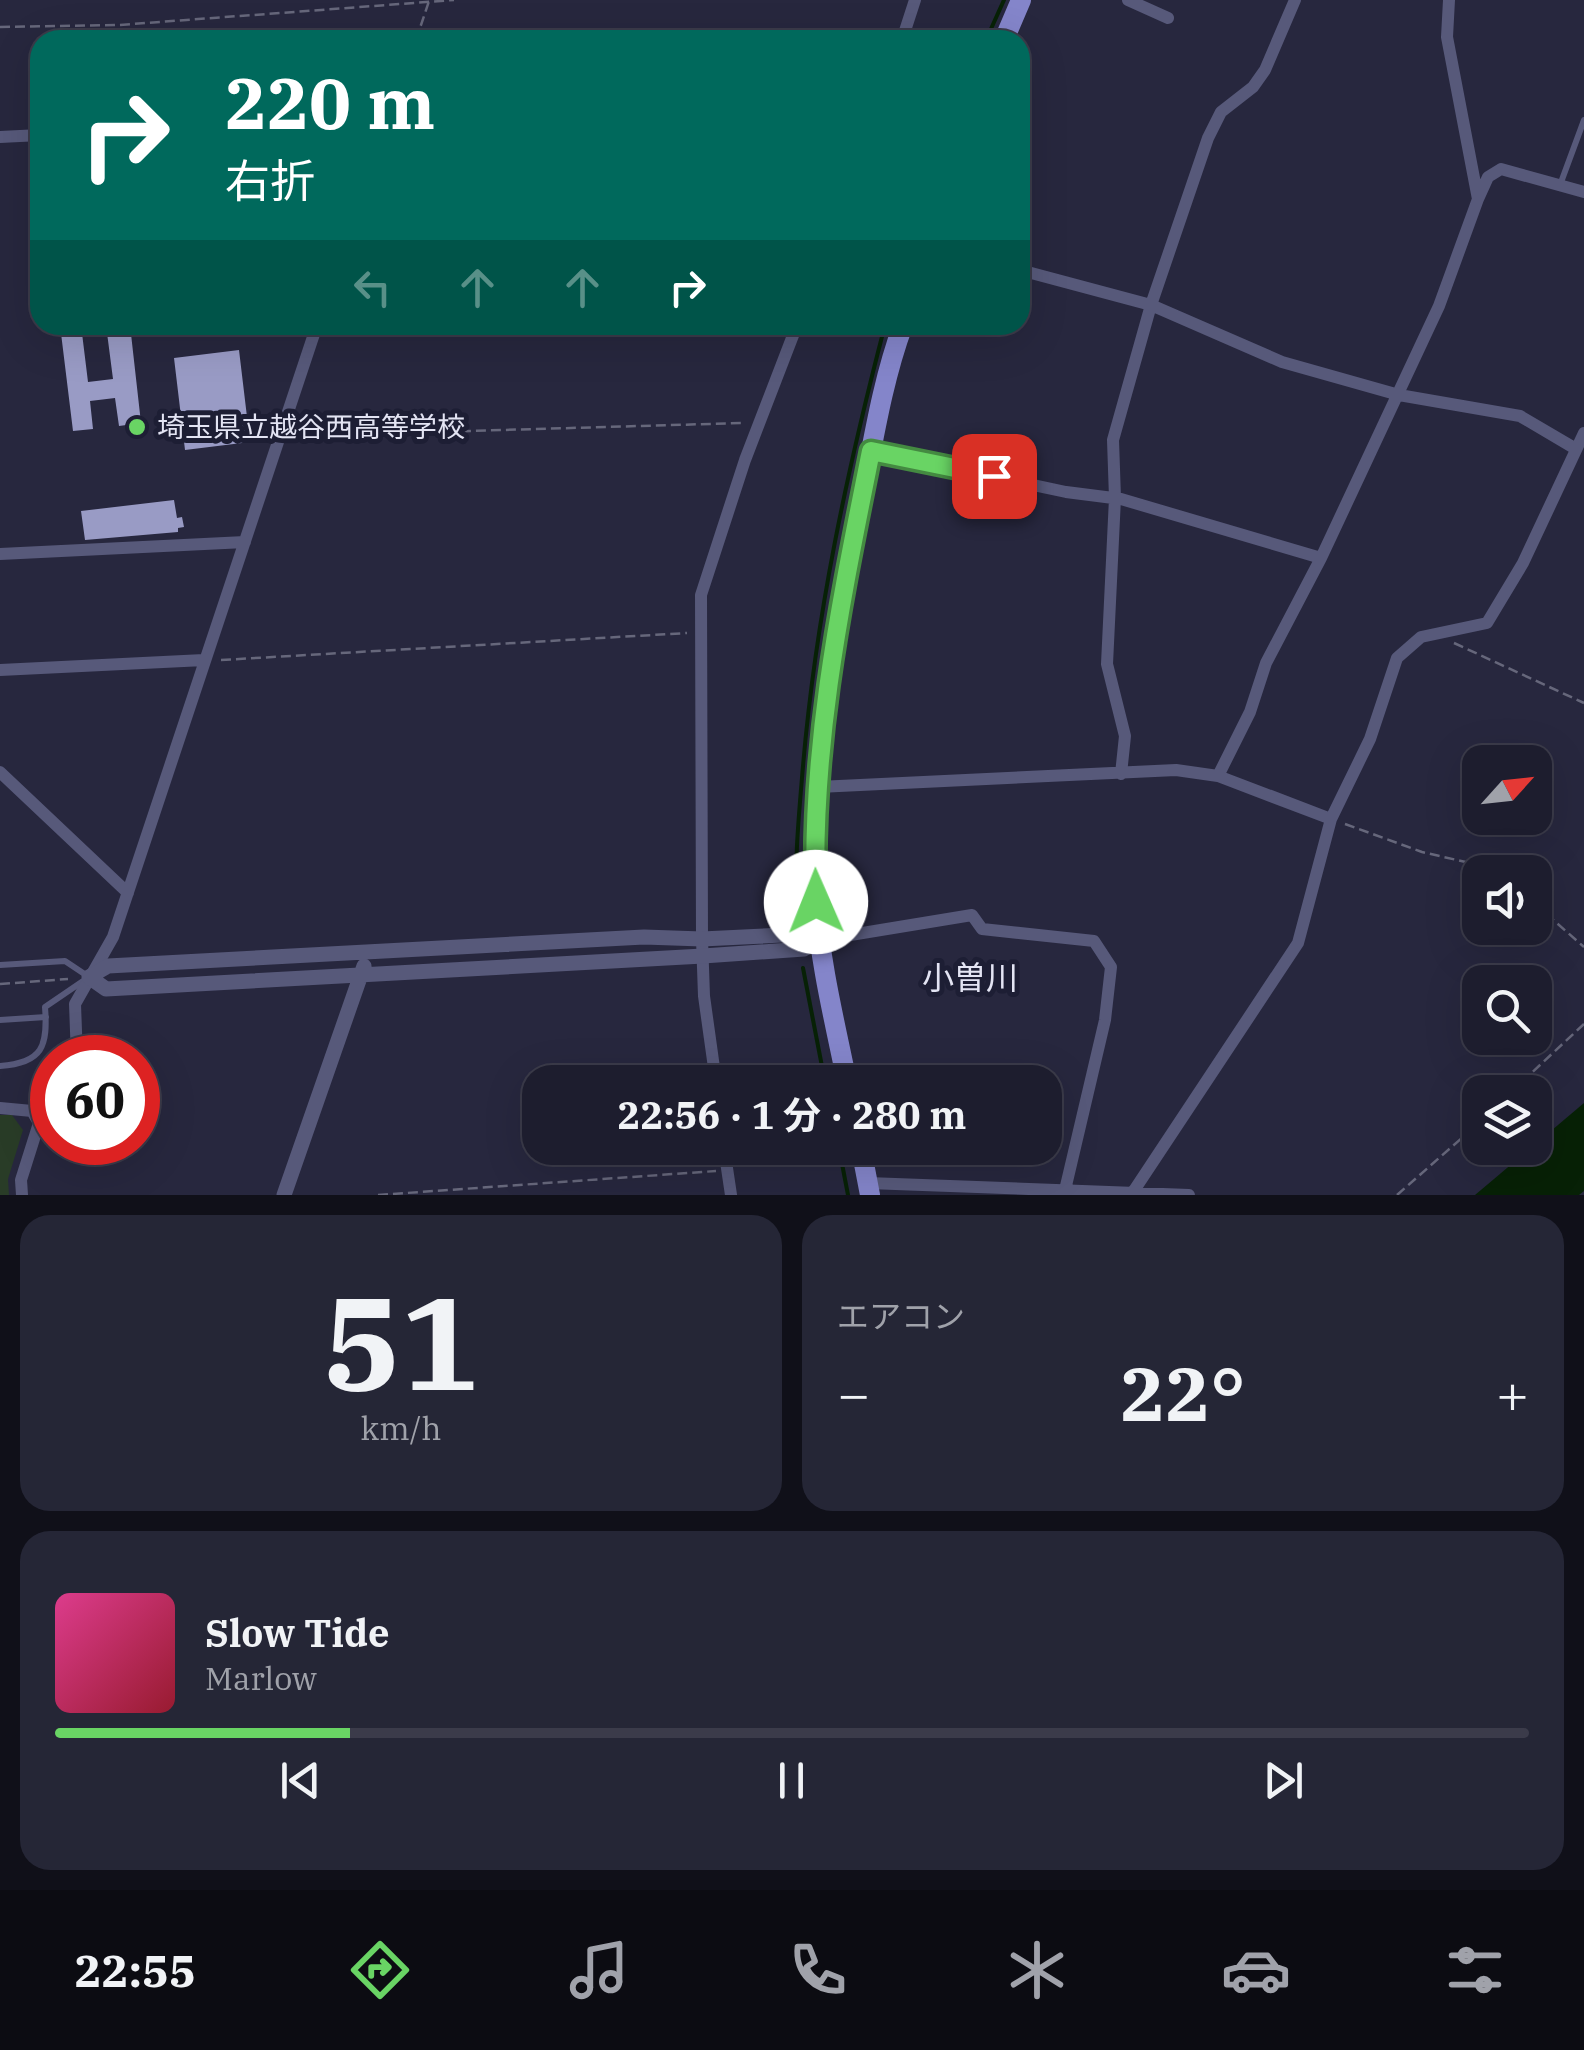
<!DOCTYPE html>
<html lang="ja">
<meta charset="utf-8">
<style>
body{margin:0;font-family:"IBM Plex Serif","Noto Sans JP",serif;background:#252636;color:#f1f3f6;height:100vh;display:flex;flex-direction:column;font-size:38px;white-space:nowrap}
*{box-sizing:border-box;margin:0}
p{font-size:32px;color:#a0a2aa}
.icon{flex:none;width:55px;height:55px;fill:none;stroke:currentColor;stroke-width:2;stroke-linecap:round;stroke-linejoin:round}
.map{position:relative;height:1195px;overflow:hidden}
.details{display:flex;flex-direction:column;gap:20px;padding:20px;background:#101019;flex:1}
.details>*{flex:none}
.top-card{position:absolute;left:30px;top:30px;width:1000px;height:305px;border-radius:30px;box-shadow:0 10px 40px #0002,0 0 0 2px #3b3b4a;background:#00695c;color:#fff;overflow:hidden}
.needle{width:65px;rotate:63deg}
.fabs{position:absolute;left:1462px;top:745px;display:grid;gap:20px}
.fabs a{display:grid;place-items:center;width:90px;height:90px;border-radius:20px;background:#1d1d2e;box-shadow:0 10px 40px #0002,0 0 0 2px #3b3b4a;font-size:50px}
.speed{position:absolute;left:30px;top:1035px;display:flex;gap:20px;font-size:50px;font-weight:700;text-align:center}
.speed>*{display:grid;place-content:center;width:130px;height:130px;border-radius:50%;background:#1d1d2e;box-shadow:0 10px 40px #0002,0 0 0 2px #3b3b4a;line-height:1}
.speed .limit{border:15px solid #d22;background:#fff;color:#111}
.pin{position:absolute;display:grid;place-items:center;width:85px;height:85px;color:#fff;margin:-42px;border-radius:20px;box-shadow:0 5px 15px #0006}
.me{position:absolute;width:110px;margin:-55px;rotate:359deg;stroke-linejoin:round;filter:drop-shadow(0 0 8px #0008)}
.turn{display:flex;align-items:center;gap:35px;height:210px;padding:0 30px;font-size:45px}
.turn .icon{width:130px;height:130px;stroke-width:2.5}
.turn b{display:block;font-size:70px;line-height:85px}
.lanes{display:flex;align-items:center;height:95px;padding:0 30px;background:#0003;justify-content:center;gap:50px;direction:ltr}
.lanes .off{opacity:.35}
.big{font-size:75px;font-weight:700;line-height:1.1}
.details .card{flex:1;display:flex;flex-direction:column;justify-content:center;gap:15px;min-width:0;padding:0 35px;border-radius:30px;background:#252636}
.details .dial{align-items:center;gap:0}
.dial b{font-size:130px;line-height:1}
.song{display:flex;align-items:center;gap:30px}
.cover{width:120px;height:120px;border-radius:15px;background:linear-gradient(135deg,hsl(330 70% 55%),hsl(350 70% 35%))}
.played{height:10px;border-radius:5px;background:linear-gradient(90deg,#69d464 20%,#3b3b4a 20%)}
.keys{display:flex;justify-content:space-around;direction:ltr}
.heat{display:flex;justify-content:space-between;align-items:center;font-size:55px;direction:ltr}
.details .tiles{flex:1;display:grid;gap:20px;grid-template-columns:1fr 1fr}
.card:last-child{grid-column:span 2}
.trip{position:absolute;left:522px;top:1065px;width:540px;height:100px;border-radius:30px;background:#1d1d2e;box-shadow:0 10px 40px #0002,0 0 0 2px #3b3b4a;font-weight:700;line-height:100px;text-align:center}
.tab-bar{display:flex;height:160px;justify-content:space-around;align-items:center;background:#0c0c12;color:#a0a2aa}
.tab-bar .icon{width:70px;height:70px}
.tab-bar .selected{color:#69d464}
.tab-bar b{font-size:45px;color:#f1f3f6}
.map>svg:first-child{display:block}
.green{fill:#293c27}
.water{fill:#072106}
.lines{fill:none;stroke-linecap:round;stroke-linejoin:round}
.stream{stroke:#072106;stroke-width:4}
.building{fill:#999bc5}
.path{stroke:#66677b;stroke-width:2.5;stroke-dasharray:10 5;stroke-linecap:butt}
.service{stroke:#57597a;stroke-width:6}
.minor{stroke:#57597a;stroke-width:12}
.tertiary{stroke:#57597a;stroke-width:15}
.primary{stroke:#8485ca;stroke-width:20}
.route-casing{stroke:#448a41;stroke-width:25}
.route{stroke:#69d464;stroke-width:18}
.poi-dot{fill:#69d464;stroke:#1d1e34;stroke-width:4}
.labels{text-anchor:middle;stroke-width:10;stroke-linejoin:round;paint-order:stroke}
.poi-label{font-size:28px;fill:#e3e4f3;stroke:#1d1e34;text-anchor:start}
.quarter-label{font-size:32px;fill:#e3e4f3;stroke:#1d1e34}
</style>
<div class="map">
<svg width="1584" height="1195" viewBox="0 0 1584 1195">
<rect width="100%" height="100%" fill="#27273e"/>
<path class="green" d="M0 1115H12L23 1130 8 1179 9 1195H0Z"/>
<path class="water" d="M1584 1103V1191L1579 1195H1475Z"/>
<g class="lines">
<path class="stream" d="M986 40 1004 0
M797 911C794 863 799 814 803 766 816 615 847 471 885 325
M803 968 825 1082
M839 1148 848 1195"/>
</g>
<path class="building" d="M60 325H81L88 382 113 379 106 325H130L141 423 119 426 115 398 90 401 93 429 73 431Z
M239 350 250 442 185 450 174 358Z
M174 500 177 518 182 517 184 527 178 528V532L85 540 81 511Z"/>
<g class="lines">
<path class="path" d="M0 27 119 25 454 0
M416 40 429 1
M296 436 743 423
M1454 643 1584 703
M221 660 687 633
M1345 824 1422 852 1483 866 1490 872
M1535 904 1584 947
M0 984 68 979
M1511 1092 1584 1024
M378 1195 716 1171
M1397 1195 1480 1122"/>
<path class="service" d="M1560 185 1584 120
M0 965 65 961 89 977 45 1007C48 1046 43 1063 0 1066
M0 1020 46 1017"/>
<path class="minor" d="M1128 0 1168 18
M902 40 915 0
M0 137 40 135
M1478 199 1488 177 1501 169 1584 192
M1020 270 1151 305 1282 362 1399 395 1520 416 1576 449
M871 451 1066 492 1121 499 1321 558
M0 554 245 542
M0 670 204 660
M0 772 128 893
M1121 774 1125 736 1107 664 1115 498 1113 440 1151 305 1208 138 1221 112 1253 87 1265 70 1295 0
M1218 776 1250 712 1266 663 1321 558 1439 306 1478 199 1447 37 1449 0
M818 787 1176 770 1218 776 1331 819
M820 940 972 915 982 929 1094 941 1111 967 1105 1020 1065 1190
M77 1058 75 1004 113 937 317 325
M716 1082 704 996 702 939 701 595 745 460 797 325
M0 1108 32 1111 39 1123 21 1180 22 1195
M32 1111 52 1096
M724 1148 731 1195
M868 1183 1189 1195
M1133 1192 1298 943 1331 819 1370 739 1397 658 1421 637 1487 623 1523 563 1584 433"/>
<path class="tertiary" d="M802 934 820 940 804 949 703 956 106 989 89 977 108 966 644 937 702 939Z
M284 1195 364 966"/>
<path class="primary" d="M1004 40 1021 0
M847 1082C835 1023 820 963 816 903 807 772 834 630 861 503 873 443 882 382 903 325
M861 1148 870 1195"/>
</g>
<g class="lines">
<g class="route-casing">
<path id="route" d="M816 902C810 747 841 601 871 451L994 476"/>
</g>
<use href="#route" class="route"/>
</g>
<circle class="poi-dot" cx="137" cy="427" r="10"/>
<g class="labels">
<g class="poi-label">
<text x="157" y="437">埼玉県立越谷西高等学校</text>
</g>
<g class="quarter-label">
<text x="970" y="989">小曽川</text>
</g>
</g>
</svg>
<div class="fabs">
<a><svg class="needle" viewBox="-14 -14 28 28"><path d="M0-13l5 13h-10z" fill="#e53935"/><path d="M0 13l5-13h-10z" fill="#a0a2aa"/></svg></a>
<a><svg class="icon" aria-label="sound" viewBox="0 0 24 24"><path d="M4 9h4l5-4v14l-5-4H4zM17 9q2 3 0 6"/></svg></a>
<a><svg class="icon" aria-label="search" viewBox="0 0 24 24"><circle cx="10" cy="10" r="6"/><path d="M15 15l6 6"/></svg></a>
<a><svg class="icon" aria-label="layers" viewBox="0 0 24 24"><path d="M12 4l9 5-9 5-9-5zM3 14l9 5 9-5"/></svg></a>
</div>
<div class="speed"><div class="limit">60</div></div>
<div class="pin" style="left:994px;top:476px;background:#d93025"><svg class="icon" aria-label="arrive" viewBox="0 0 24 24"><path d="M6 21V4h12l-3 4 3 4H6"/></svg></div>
<svg class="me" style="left:816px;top:902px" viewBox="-20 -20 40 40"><circle r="19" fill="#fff"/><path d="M0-13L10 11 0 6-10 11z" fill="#69d464"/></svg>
<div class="trip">22:56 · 1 分 · 280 m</div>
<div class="top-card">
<div class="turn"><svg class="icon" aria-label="right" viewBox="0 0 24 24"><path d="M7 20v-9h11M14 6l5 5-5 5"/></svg><div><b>220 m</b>右折</div></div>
<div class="lanes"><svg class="icon off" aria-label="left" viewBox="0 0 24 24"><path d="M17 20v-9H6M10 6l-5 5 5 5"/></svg><svg class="icon off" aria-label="ahead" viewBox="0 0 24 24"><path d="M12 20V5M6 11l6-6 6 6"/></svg><svg class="icon off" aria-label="ahead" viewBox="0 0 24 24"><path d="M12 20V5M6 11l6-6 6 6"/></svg><svg class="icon" aria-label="right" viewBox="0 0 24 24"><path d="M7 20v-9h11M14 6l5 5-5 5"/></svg></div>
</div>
</div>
<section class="details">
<div class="tiles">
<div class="card dial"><b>51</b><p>km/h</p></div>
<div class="card"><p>エアコン</p>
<div class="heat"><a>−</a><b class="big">22°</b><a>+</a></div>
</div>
<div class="card">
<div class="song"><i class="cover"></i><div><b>Slow Tide</b><p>Marlow</p></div></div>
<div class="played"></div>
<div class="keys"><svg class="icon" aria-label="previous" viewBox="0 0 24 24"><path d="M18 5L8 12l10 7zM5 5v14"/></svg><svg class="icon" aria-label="pause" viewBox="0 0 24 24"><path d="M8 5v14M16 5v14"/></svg><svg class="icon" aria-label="next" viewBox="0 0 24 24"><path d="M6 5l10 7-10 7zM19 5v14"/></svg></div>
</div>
</div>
</section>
<nav class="tab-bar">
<b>22:55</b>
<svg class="icon selected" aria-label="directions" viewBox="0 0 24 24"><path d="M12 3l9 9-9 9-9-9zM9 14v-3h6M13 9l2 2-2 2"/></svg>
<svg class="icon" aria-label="music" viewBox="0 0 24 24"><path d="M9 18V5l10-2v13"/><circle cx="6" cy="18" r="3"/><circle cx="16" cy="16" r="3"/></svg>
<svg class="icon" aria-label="phone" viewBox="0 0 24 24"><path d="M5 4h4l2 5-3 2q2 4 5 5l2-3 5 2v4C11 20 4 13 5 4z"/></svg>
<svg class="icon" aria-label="climate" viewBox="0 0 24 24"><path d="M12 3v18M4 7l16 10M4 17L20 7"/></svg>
<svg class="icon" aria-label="car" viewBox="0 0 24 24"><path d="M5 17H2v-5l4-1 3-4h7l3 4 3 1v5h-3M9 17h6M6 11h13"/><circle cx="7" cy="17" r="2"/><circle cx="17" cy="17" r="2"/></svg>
<svg class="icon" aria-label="filters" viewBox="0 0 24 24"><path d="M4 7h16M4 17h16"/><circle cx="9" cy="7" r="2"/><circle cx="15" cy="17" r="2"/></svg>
</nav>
